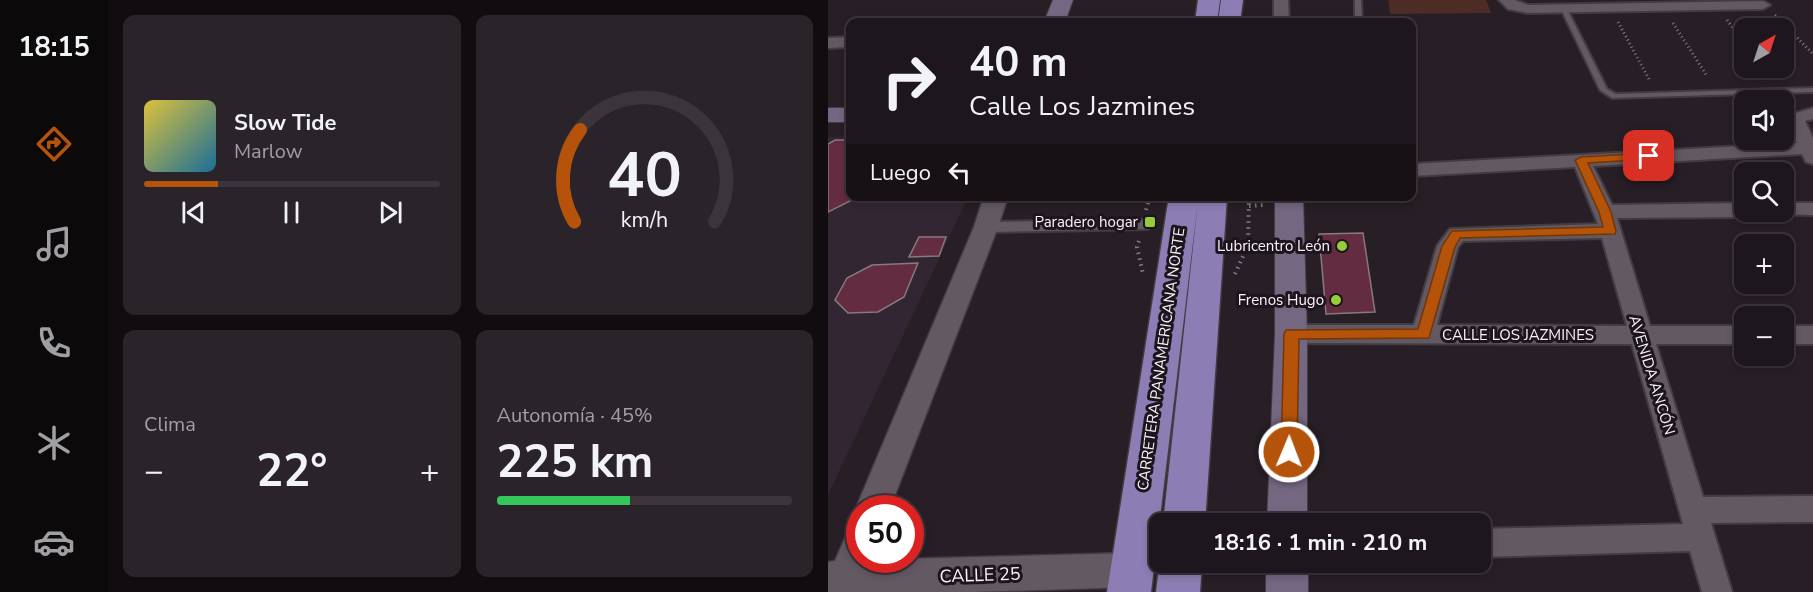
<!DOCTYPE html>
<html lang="es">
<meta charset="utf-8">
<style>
body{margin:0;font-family:"Nunito Sans",sans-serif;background:#2a2329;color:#f1f3f6;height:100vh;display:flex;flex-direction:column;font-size:22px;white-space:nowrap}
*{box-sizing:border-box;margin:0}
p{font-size:20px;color:#a09fa3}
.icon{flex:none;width:33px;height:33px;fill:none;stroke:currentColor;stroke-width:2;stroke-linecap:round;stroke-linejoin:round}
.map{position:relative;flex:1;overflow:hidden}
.sheet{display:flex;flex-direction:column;gap:15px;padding:15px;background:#100c0f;width:720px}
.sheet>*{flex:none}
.guide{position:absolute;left:18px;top:18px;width:570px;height:183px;border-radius:12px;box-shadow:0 3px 9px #0003,0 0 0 2px #3b353b;background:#1d161c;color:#f1f3f6;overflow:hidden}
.needle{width:39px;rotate:39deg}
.tools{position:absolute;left:906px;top:18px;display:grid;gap:12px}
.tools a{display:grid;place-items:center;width:60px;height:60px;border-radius:12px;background:#1d161c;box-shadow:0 3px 9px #0003,0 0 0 2px #3b353b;font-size:30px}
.speed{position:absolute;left:18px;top:495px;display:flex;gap:12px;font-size:30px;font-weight:700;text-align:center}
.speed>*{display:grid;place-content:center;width:78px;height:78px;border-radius:50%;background:#1d161c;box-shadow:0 3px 9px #0003,0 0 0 2px #3b353b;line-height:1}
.speed .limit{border:9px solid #d22;background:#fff;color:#111}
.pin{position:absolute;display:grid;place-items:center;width:51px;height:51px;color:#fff;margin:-26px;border-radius:12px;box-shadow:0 3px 9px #0006}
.me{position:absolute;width:66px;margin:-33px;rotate:1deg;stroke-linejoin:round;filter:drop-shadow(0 0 4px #0008)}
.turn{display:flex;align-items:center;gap:21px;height:126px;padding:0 24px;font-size:27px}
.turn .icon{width:78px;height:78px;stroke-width:2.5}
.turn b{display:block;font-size:42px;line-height:51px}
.then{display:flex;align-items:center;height:57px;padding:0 24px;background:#0003;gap:12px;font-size:22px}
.big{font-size:45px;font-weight:700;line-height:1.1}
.sheet .tile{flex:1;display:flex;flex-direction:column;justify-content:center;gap:9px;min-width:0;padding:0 21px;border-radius:12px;background:#2a2329}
.sheet .dial{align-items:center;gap:0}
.dial svg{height:156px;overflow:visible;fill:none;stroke:#3b353b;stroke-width:7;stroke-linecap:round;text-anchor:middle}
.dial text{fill:#f1f3f6;stroke:none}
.song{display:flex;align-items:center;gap:18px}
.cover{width:72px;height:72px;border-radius:9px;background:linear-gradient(135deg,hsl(50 70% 55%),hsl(200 70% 35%))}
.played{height:6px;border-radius:3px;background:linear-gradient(90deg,#b45309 25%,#3b353b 25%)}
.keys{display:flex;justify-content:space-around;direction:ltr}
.heat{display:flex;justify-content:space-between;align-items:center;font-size:33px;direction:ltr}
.charge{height:9px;border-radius:4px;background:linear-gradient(90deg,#34c759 45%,#3b353b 0)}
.sheet .tiles{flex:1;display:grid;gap:15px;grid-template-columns:repeat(2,1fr)}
.trip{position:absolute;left:321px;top:513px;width:342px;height:60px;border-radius:12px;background:#1d161c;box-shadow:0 3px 9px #0003,0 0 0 2px #3b353b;font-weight:700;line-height:60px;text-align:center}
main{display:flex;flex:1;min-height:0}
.tab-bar{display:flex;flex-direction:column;width:108px;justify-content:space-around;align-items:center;background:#0c090b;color:#a09fa3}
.tab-bar .icon{width:42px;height:42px}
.tab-bar .selected{color:#b45309}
.tab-bar b{font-size:27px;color:#f1f3f6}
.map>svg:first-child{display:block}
.built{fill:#332633}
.green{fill:#4e2c26}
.building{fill:#642c41;stroke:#88797d;stroke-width:1.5}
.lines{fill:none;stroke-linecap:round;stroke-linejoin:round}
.service-casing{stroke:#423c42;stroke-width:4}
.pedestrian-casing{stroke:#423c42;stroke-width:4}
.minor-casing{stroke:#423c42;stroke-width:4}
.tertiary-casing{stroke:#423c42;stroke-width:3}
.secondary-casing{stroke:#423c42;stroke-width:2}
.trunk-casing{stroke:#423c42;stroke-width:3}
.path-far1{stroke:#837b82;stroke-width:3;stroke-dasharray:1 3;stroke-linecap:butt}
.path{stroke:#837b82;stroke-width:4;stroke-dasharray:1.5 4.5;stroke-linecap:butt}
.service{fill:#635963;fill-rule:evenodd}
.pedestrian{fill:#635963;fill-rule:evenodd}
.minor{fill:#635963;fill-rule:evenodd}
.tertiary{fill:#635963;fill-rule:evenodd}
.secondary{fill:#736781;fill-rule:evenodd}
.trunk{fill:#8c7eb4;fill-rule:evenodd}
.route{fill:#b45309;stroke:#753606;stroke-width:1.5}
.poi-dot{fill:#97cc39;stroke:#1d151d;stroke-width:2}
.labels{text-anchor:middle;stroke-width:6;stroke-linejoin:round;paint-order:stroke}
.poi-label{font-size:15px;fill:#f8f3f8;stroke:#1d151d;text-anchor:end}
.street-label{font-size:15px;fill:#f8f3f8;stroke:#1d151d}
.near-street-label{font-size:18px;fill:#f8f3f8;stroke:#1d151d}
</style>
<main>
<nav class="tab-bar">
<b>18:15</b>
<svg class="icon selected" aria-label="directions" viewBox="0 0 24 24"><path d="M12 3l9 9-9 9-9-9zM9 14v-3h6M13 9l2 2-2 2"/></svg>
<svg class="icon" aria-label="music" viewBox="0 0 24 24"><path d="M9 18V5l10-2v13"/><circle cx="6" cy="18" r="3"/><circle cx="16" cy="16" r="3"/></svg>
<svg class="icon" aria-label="phone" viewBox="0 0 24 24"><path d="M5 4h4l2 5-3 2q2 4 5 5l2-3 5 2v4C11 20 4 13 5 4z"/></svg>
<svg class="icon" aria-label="climate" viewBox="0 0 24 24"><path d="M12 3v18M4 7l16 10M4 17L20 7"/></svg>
<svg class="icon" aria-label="car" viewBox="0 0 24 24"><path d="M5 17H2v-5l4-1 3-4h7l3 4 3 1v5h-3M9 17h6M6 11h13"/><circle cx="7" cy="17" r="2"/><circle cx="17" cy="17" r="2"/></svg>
</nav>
<section class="sheet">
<div class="tiles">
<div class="tile">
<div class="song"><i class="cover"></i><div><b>Slow Tide</b><p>Marlow</p></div></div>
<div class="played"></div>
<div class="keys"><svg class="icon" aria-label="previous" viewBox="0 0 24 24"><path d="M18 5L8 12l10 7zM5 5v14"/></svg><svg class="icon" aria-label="pause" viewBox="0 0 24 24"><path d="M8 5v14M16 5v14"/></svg><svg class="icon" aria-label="next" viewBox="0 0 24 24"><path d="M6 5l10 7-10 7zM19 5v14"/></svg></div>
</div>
<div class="tile dial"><svg viewBox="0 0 100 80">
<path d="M14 69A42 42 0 1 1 86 69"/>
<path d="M14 69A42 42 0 0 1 17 22" stroke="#b45309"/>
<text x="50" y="56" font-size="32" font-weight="700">40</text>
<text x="50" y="72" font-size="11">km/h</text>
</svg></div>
<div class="tile"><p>Clima</p>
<div class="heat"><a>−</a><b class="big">22°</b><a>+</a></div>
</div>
<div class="tile"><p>Autonomía · 45%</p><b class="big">225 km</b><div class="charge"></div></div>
</div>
</section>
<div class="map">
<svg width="985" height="592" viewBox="0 0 985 592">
<rect width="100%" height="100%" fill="#271e26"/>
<path class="built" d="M22 136V196L140 197 0 495V137Z"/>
<path class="green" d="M560 0H658L663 13 562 14Z"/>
<path class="building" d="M7 140H22V201L0 212V144Z
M535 233 547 312 498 314 491 234Z
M91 237H118L111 256 81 257Z
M90 263 76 297 50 312 20 313 7 300 19 278 44 265Z"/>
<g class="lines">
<g class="service-casing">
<path id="service" d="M527 0H533L534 22H527Z
M736 7 739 9 779 89 788 94 985 88V92L784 98 772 90 733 9Z"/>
</g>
<g class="pedestrian-casing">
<path id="pedestrian" d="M315 220 320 221 323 225 320 229 158 232 150 227 158 222Z"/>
</g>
<g class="minor-casing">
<path id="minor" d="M446 0H460L461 22H446Z
M671 0H687L700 5 935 1 942 5 935 9 700 13 680 9Z
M22 37V47L0 48V38Z
M985 108V119L977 121 985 138V164L978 162 974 154 765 166 784 205 916 203V212H925L916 217 789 218 822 326H916V344H828L875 497 985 496V522L883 523 904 592H874L862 551 652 557V529L855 524 804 344 463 343 455 340 451 334 455 328 463 325H586L609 246 622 229 770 224 747 167 584 176V164L969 143 958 119 961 115ZM774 238 799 326 609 325 630 247 635 241Z
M956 203H985V215L949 214 948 212H956Z
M956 326H985V344H956Z"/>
</g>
<g class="tertiary-casing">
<path id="tertiary" d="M156 196H180L170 227 62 508H32V515L28 508 146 227Z
M32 527V560L304 553 317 558 322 570 317 582 304 587 144 592H0V562L7 561 20 531Z"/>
</g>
<g class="secondary-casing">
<path id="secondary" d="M225 0H245L237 22H216Z
M0 108H22V122H0Z
M447 196H475L479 334V524H439L447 334Z
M438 562H480V592H438Z"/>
</g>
<g class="trunk-casing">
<path id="trunk" d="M370 0H392L389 22H367Z
M393 0H415L412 22H390Z
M341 196H399L377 524H335L370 201 323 592H279Z
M332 559V562H374L372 592H328Z"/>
</g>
<path class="path-far1" d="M947 15 985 54
M899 20 916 43
M790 22 822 81
M845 23 879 76
M936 68 939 72"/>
<path class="path" d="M421 206 435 205
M318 210 322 196
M311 241 309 247 315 274
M407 274 420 245 421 196"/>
<use href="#service" class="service"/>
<use href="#pedestrian" class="pedestrian"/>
<use href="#minor" class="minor"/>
<use href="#tertiary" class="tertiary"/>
<use href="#secondary" class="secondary"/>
<use href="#trunk" class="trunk"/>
</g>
<path class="route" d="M821 153 825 154V159L760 163 783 212 788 231 787 234 632 238 627 247 601 338 471 339 469 452 466 457 461 459 455 457 453 452 456 334 458 330 590 329 614 246 624 231 775 227 771 212 747 160 753 157Z"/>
<g class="poi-dot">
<rect x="316" y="216" width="12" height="12" rx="3"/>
<circle cx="514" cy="246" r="6"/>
<circle cx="508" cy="300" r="6"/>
</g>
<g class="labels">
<g class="poi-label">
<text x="310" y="227">Paradero hogar</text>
<text x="502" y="251">Lubricentro León</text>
<text x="496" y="305">Frenos Hugo</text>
</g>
<g class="street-label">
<text x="690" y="340">CALLE LOS JAZMINES</text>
<text transform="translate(333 359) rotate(-82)" y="5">CARRETERA PANAMERICANA NORTE</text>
<text transform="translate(824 375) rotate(73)" y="5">AVENIDA ANCÓN</text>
</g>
<g class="near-street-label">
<text transform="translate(152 575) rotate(-2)" y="6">CALLE 25</text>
</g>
</g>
</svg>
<div class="tools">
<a><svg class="needle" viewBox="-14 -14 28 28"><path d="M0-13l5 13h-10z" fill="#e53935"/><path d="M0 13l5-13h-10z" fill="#a09fa3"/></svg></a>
<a><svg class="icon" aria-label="sound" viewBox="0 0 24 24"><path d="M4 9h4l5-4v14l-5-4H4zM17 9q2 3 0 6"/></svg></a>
<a><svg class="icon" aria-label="search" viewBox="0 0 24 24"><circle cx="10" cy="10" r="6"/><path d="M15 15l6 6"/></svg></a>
<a>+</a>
<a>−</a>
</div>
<div class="speed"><div class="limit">50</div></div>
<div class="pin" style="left:821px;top:156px;background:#d93025"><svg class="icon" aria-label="arrive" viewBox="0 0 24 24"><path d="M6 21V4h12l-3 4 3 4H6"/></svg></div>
<svg class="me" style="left:461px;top:452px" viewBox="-20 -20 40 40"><circle r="17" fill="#b45309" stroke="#fff" stroke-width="3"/><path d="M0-11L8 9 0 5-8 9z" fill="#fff"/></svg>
<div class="trip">18:16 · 1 min · 210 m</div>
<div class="guide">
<div class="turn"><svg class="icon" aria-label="right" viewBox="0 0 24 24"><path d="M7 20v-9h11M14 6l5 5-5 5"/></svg><div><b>40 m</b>Calle Los Jazmines</div></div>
<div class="then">Luego<svg class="icon" aria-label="left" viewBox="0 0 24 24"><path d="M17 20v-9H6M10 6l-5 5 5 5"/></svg></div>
</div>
</div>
</main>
